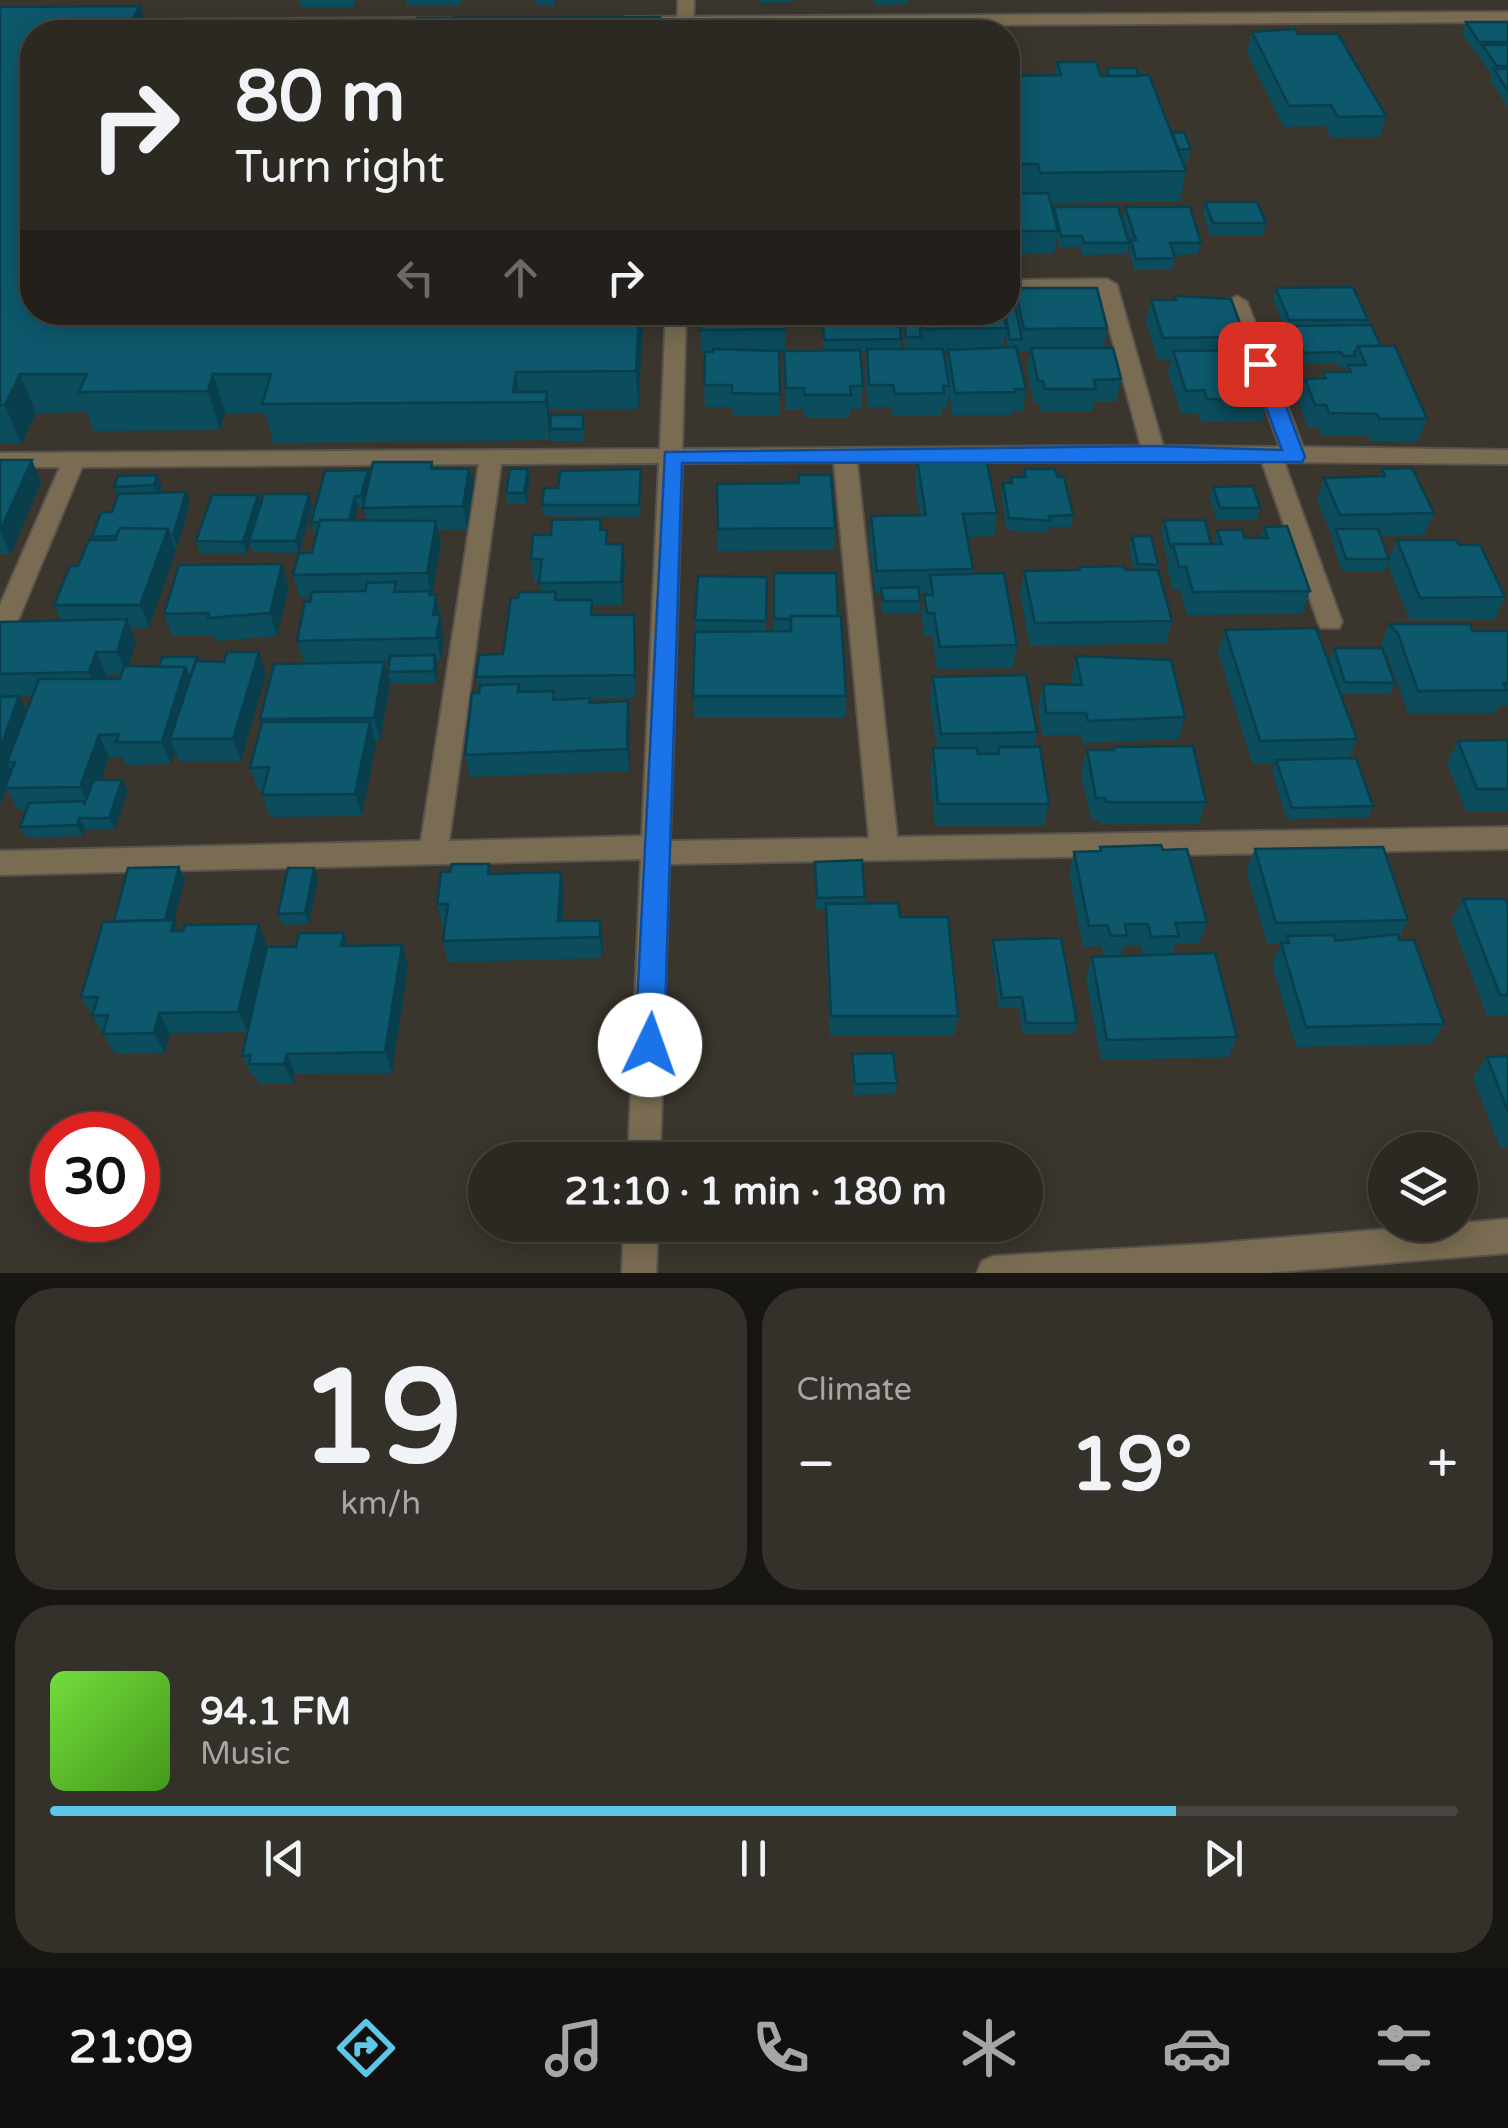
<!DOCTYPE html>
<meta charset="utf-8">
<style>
body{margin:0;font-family:"Varela Round",sans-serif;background:#34302a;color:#f1f3f6;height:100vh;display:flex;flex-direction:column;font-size:38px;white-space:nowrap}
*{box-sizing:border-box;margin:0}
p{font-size:32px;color:#a6a6a5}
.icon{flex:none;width:55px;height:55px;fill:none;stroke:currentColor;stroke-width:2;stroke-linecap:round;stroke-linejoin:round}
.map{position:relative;height:1273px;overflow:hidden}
.panel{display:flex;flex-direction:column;gap:15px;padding:15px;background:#181613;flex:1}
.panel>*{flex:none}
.top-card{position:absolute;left:20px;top:20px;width:1000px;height:305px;border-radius:40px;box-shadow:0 5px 25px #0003,0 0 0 2px #484440;background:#2c2822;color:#f1f3f6;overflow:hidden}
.buttons{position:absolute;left:1368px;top:1132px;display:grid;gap:20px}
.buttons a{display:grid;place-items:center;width:110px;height:110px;border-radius:50%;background:#2c2822;box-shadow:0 5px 25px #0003,0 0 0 2px #484440;font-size:50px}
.speed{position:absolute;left:30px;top:1112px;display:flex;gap:20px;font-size:50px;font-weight:700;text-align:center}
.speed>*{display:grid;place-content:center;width:130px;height:130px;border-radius:50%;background:#2c2822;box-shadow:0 5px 25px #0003,0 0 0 2px #484440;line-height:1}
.speed .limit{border:15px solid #d22;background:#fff;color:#111}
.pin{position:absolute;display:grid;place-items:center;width:85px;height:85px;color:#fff;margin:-42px;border-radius:20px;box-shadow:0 5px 15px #0006}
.me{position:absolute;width:110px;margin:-55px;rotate:3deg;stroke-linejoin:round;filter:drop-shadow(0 0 8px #0008)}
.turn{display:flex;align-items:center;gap:35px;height:210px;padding:0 50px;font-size:45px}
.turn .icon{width:130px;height:130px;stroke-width:2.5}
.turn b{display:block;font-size:70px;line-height:85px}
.lanes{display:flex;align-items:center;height:95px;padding:0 50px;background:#0003;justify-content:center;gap:50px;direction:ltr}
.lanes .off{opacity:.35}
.big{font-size:75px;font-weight:700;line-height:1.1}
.panel .card{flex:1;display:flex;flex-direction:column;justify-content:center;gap:15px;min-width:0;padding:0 35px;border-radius:40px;background:#34302a}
.panel .dial{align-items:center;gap:0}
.dial b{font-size:130px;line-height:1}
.song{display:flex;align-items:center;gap:30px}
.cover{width:120px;height:120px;border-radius:15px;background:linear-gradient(135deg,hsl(100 70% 55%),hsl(100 70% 35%))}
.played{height:10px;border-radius:5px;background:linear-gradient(90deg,#5dc7e8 80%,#484440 80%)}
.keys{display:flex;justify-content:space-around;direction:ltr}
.heat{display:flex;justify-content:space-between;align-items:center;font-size:55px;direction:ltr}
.panel .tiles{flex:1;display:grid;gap:15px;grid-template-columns:1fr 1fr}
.card:last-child{grid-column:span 2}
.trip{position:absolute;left:468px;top:1142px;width:575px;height:100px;border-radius:50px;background:#2c2822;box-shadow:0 5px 25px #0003,0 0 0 2px #484440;font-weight:700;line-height:100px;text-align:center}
.dock{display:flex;height:160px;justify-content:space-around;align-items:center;background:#12100e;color:#a6a6a5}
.dock .icon{width:70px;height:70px}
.dock .current{color:#5dc7e8}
.dock b{font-size:45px;color:#f1f3f6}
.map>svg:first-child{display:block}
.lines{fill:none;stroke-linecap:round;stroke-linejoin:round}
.minor-casing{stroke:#58544d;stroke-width:4}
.tertiary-casing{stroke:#58544d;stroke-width:4}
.minor{fill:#796c52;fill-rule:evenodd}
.tertiary{fill:#796c52;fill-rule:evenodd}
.wall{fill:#0b4c5d;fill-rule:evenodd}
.shaded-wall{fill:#093e4c}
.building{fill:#0d586c;stroke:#093e4c;stroke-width:2.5}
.route{fill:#1a73e8;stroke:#114b97;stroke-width:2.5}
</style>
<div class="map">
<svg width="1508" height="1273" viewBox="0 0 1508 1273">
<rect width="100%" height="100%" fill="#3a362e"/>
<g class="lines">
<g class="minor-casing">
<path id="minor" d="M678 0H694L693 32H677Z
M1107 279 1117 285 1163 446 1280 447 1227 302 1237 296 1247 302 1303 447 1508 450V464L1284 462 1342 622 1339 628H1321L1318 622 1262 462H857L897 837 1508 827V849L669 864 660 1160H628L641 859 0 875V851L421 841 479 464 82 467 16 625 13 631 0 633V605L60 467H0V453L660 449 666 312H686L682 449 1141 446 1099 291 1008 292V280ZM834 462 869 838 670 841 682 463ZM659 463 642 836 449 841 501 464Z
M1508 1219V1253L1265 1273H977L982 1261 994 1256 1205 1244Z
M624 1225H658L656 1273H622Z"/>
</g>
<g class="tertiary-casing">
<path id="tertiary" d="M1508 12V22L625 27 617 22 625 17Z
M450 18 456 20V26L110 30 102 25 110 20Z"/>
</g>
<use href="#minor" class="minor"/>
<use href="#tertiary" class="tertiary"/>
</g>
<path class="wall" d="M299 0H356L353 7H301Z
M406 0H461L460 6H407Z
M536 0H555L554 6H537Z
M759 0H795V2L759 3Z
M873 0H908V4L874 5Z
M140 6 147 32 32 312H644L638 409 549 410 550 423 583 415 585 426 584 441H551V436L550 440 273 443 265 413H225L220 430 94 431 87 412 36 413 21 444H0V7Z
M1466 22H1508V108L1490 80 1492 75 1478 56 1480 53H1476L1462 33Z
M1252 32 1298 34 1386 116 1380 137 1331 138 1325 126 1284 127 1247 53Z
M1057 62 1101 76H1105L1107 68 1139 76 1172 134 1191 149 1188 161H1182L1186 171 1180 201 1050 203 1053 213 1054 207 1129 243 1127 254 1082 255 1080 247H1059L1057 237 1054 253H1008V194H1013L1008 172V76L1055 75Z
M1205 202 1266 223 1263 235H1210L1203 214Z
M1125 207 1201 243 1198 254 1174 255 1175 258 1172 270H1134L1129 251 1130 242 1123 219Z
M1015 288 1107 328 1104 348 1121 379 1116 402H1094L1092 411 1041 412 1039 403H1034L1027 371 1030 351H1017L1026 389 1023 411H1012V415H952L949 391 947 408H942V416H893L891 407H868L865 372 866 351H860L863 386 861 409H850V418H804V410H785L784 351H778L780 416H733L732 407H705L704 385 713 352H701L700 312 785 329V351L823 350 822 312 901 339 900 349 905 348 901 312H1008L1014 299ZM1005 333 1008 348H1003ZM944 351H948L946 367Z
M1276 288 1368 320 1366 325 1427 419 1418 441H1371L1368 436H1322L1319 428H1308L1298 401 1305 379 1321 378 1323 372H1346L1347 367 1339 368 1337 364H1300L1286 338 1288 332H1286L1273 299Z
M1174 296 1245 337 1241 350 1268 399 1262 421 1201 422 1198 413H1181L1168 373 1171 360H1158L1146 322 1151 300H1173Z
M917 459 997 513 994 536 967 537 973 569 972 574 1017 645 1013 668 937 669 932 635 924 636 922 618 924 595H927L928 592 919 593V613H882L881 593H875L869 539 871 516 920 515 915 482Z
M0 460 41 482 11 554H0Z
M432 462 434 469 469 471 474 483 467 529 438 530 441 543 432 595H436L444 637 441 660H436L438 667 436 683 391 684 388 672 389 661 304 663 297 641 311 597H300L293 575 312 553 317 534H314L311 523 368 470 369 478ZM358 507H363L366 520H355Z
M641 469 640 517 544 516 542 505 558 488Z
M1024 469 1058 477 1073 515 1071 527H1048L1047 533 1007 530 1001 495 1003 483H1010L1011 477H1023Z
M1382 469 1434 513 1424 535 1380 536 1389 559 1384 571H1342L1332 541 1333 538 1317 501 1324 478 1379 476Z
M118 476 162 486 160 492H186L190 503 177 547H174L176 551 149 627H130L136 642 129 666 159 667 199 661 224 662 259 652 266 675 241 761H179L175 751 171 764 126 765 123 757H109L101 780H122L128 791 115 829H85L83 836 27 838 20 827 27 810H18L6 789 0 805V697L19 696 27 711 33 696 0 697V622L61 621 54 605 93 540 92 537 112 512 117 495 114 487ZM121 674 120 679H105L106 675Z
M530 481 526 504H507L506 493Z
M799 483 835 528 834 550 718 551 717 484Z
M1213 487 1260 508 1256 520H1216L1210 498Z
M260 504 313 506 299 553 253 552 250 543 247 553H200L196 541Z
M1164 520 1211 544H1214L1217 530 1245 538H1260L1264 527 1310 591 1302 614 1187 615 1180 590 1173 589 1167 566 1169 558H1167L1161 532Z
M551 535 608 544 625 566 622 605H592L593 615 636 638V698L555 699 590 703 628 701 630 724 629 771 470 777 465 755 479 693 476 677 503 654 518 598 541 592 540 582H534L531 559Z
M1132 536 1158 565 1157 570 1172 621 1166 643 1030 646 1020 594 1024 571 1079 570V567L1134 570 1129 547Z
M1397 540 1459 545 1505 597 1494 620H1410L1387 563Z
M774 573 838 616 846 696 845 718H694L695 620 767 577 766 631H774Z
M289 586 277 636 216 641 214 636H172L164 614Z
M1389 624 1472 631H1508V705H1499L1495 713H1408L1388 656 1383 650 1395 683 1390 694H1341L1329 660 1334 648H1381L1380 647Z
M1225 630 1357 739 1349 758 1373 806 1368 817 1287 819 1272 771 1275 763H1252L1218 652Z
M1076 656 1185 717 1178 739 1082 743 1081 735H1042L1038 707 1043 684 1073 685 1071 678Z
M384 662 390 684 380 740H375L376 744 362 816 270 817 262 795 263 790H258L250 768 262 725 260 719Z
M933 677 1037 732 1034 747 1049 804 1044 826H935L930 770 933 748H937L930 700Z
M1508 740V811H1466L1447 763 1458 741Z
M1114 747 1206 802 1199 824H1100L1099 820H1091L1081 773 1087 750H1113Z
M1100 847 1163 850 1207 922 1199 944H1176L1172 954 1237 1037 1228 1057 1101 1060 1086 978 1092 957 1104 956 1101 946 1083 947 1069 873 1074 852 1099 851ZM1141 945 1143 955 1121 956 1124 946Z
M1255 849 1408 920 1399 938 1444 1024 1432 1044 1296 1047 1272 964 1281 944H1267L1246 870Z
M815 862 865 897 864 904 900 917 958 1016 954 1036H830L825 925 826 909 816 910Z
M489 864 491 873 561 872 564 893 563 921H600L603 942 602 958 448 962 443 941 445 925H442L437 904 450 872Z
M185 878 174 920 179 931 267 945 248 1032 170 1033 165 1053 115 1054 81 997 114 921Z
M318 879 309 924 283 925 278 914Z
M1463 899 1508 905V1015L1487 1016 1451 920Z
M993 940 1077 1023 1074 1034H1023L1019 1008H999L991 951Z
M402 945 408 966 392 1073 295 1074 293 1084H259L255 1076H252L242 1056 348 946Z
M852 1054 897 1083 895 1094 854 1095 851 1065Z
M1508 1056V1147L1500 1148 1473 1077 1487 1057Z"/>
<path class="shaded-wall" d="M140 6 147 31H126Z
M639 312H644L638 409 636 371Z
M516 372 520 402 513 392Z
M20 374 36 413 21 444 5 405Z
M213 374 225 413 220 430 208 391Z
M547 392 551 429 550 440 546 402Z
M32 460 41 482 11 554 0 531Z
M469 469 471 479 472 471 474 483 467 529 463 506Z
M528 469 530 481 526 504 524 493Z
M368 470 370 482 364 507 361 496Z
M157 475 162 486 158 497 154 485Z
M186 492 190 503 177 547 173 535Z
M309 494 313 506 299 553 296 541Z
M258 495 261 507 247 553 243 542Z
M355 496 358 507 352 534 349 522Z
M436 521 441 543 432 596 427 573Z
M168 529 176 551 149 627 140 605Z
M623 544 625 566 622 605 621 582Z
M282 564 289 586 277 636 270 613Z
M430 591 434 609 436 595 444 637 441 660 429 595Z
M634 615 636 638V698L635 675Z
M127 619 136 642 126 674 117 652Z
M96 652 106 675 100 694 89 672Z
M259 652 266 675 241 761 233 739Z
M435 655 438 667 436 683 434 671Z
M384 662 390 684 380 740 374 718Z
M185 667 194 689 170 739 175 751 171 764 162 742Z
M19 696 31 719 7 762 12 771 0 805V749Z
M628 701 630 724 629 771 627 749Z
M370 722 376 744 362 816 355 794Z
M99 735 109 757 91 809 80 787Z
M122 780 128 791 115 829 109 818Z
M79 818 85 829 83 836 77 825Z
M179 867 185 878 171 932 165 921Z
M314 868 318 879 309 924 305 913Z
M561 872 564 893 561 942 558 921Z
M174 920 184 941 171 931Z
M600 921 603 942 602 958 600 937Z
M259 924 267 945 248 1032 238 1012Z
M344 933 351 954 341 946Z
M402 945 408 966 392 1073 385 1052Z
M159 1013 170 1033 165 1053 154 1033Z
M287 1054 295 1074 293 1084 284 1064Z"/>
<path class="building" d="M140 6 126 31 147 30 146 32H32V312H639L636 371 516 372 513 392H547L546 402 262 404 271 374H213L208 391 79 392 87 374H20L5 405H0V7Z
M660 17 657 32H608V29H496V32H413L417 18Z
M1466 22H1508V42H1479Z
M948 24H969L971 32H924H949Z
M328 25 325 32H258L270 26Z
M496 29H608V32H496Z
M1295 29 1298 34H1338L1386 116 1338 117 1331 105 1289 106 1252 32Z
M789 31 854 32H790Z
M1482 45H1508V66H1497Z
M1057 62H1096L1101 76 1149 75 1186 171 1040 173 1038 164H1017L1008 127V113H1016L1008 76 1061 75Z
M1107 68H1136L1139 76H1109Z
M1494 69H1508V91Z
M1184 132 1191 149 1179 150 1172 133Z
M1048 193 1058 231H1008V194Z
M1205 202H1257L1266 223H1213Z
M1054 207H1118L1129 243H1084L1082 236H1061Z
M1125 207H1190L1201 243H1170L1175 258 1136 259 1131 240H1136Z
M1353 287 1368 320H1289L1276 288Z
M1015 288H1097L1107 328 1024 329Z
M1174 296 1231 299 1245 337 1163 338 1151 300H1176Z
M1008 297H1013L1022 339 1010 340 1005 312H1008Z
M700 312H784L785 329 700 330Z
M822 312H898L901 339 824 340Z
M903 312H918L921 337H906Z
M921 312H1003L1006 328 923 329Z
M1371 325 1381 346H1358L1356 351 1354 352 1355 356H1343L1341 352 1304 353 1290 326Z
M1358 346H1395L1427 419H1379L1377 414 1329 413 1326 405H1315L1305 379 1326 378 1323 372H1351L1348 365H1366Z
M1016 347 1026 389H1015V392L955 393 948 350Z
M1031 348H1113L1121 379 1094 380 1096 389H1045L1043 381H1038Z
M713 349 779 351 780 394 732 393V385H704L705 352H713Z
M867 349H943L949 386H943L944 393 895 394 893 385H869Z
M860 350 863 386H850L851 395H805L804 388H786L784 351Z
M1250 350 1268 399H1207L1204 390 1186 391 1173 351Z
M551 415H583V429H550Z
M986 458 997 513 963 514 973 569 877 571 871 516 926 515 917 459Z
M0 460H32L0 531Z
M373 462H432L431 469H469L463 506 363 508Z
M1412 468 1434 513 1340 515 1324 478 1385 476 1382 469Z
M510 469H528L524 493H506Z
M641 469 639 505H542L544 488H558L560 471Z
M1024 469H1055L1058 477H1064L1073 515 1049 516 1050 521 1009 518 1003 483H1012L1011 477H1026Z
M368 470 361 496H355L349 520H320V522L311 523 325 471Z
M157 475 154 485 114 487 118 476Z
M799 475H831L835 528 718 529 717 484 799 483Z
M1253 486 1260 508H1220L1213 487Z
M186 492 173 535H170L168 529 120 528 116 536 92 537 101 512H112L118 494Z
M264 494H309L296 541H249Z
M212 495H258L243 542 196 541Z
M601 519 600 530H607L606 544H623L621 582 539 583 542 559H531L533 535H551L552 520Z
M320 520 436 521 427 573 293 575 299 553H312Z
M1164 520H1205L1211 544H1173L1172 547 1170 546Z
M1287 526 1310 591 1193 592 1186 567H1179L1173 544H1222L1217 530H1242L1245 538H1268L1264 527Z
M120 528 168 529 140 605H54L70 566H78L89 540H115Z
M1336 529H1378L1389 559H1346Z
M1132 536H1151L1158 565 1138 564Z
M1397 540H1456L1459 545H1480L1505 597 1420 598Z
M282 564 270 613 208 618 209 613 164 614 179 565Z
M1124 566 1125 570H1158L1172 621 1035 623 1024 571 1080 570 1079 567Z
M774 573H836L838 616H791V619H774Z
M1004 573 1017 645 940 647 934 613H927L924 595H933L930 575Z
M698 576 767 577 766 621 695 620Z
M396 582 394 592 430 591 429 595H436L433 615H440L436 638 297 641 305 601 310 602 312 592 365 591 367 583Z
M918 587 920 601H883L881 588Z
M519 592H556L555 600H592L591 615H634L635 675 476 677 479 655 503 654 511 598H518Z
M791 616H841L846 696H693L695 632 791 631Z
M127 619 117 652H96L89 672 0 674V622Z
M1389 624H1470L1472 631H1508V683H1503L1507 690 1418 691 1398 634Z
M1316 628 1357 739 1260 741 1225 630Z
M1334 648H1382L1395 683 1345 682Z
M227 652H259L233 739H170L196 661 224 662Z
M435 655 434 671 388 672 390 656Z
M1076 656 1171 660 1185 717 1088 721 1086 713H1046L1043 684 1082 685Z
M162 657H197L191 675H188L185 667H159Z
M384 662 374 718 260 719 274 664Z
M124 666 185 667 162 742H116L119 734 99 735 80 787 5 788 15 762H7L39 679H120Z
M1026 675 1037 732 941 734 933 677Z
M519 684 518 692 554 691 553 700 590 698 589 703 628 701 627 749 465 755 472 693H479L480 685Z
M19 696 0 749V697Z
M262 722H370L355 794 262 795 269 767 250 768Z
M1508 740V789H1477L1458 741Z
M1193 746 1206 802H1106L1105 798H1096L1087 750H1114V747Z
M998 747H1040L1049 804H938L933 748H977L978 754H999Z
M1356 758 1373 806 1292 808 1276 760Z
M94 780H122L109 818H79L77 825 20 827 29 803 84 801V805Z
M1161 845 1163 850 1187 849 1207 922 1175 923 1179 936 1151 937 1148 924H1125L1127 935 1111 936 1107 925 1089 926 1074 852 1101 851 1100 847Z
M1383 847 1408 920 1276 923 1255 849Z
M862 860 865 897 817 898 815 862Z
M452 864H489L488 874 561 872 558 921H600V937L443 941 448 904H437L441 872H450Z
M179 867 165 920 114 921 128 868Z
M288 868H314L305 913 278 914Z
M1463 899H1505L1508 905V995H1500Z
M898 903 900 917H948L958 1016H831L826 904Z
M174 920 171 931H183L185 925 259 924 238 1012 159 1013 154 1033 103 1034 108 1015 92 1016 98 997H81L103 922Z
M299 933H344L341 946 402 945 385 1052 287 1054 284 1064H249L251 1055 242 1056 267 947H296Z
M1398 934 1399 940H1414L1444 1024 1306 1027 1281 943H1289L1287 936 1334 935 1335 941Z
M1061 938 1077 1023H1026L1022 997 1002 998 993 940Z
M1215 953 1237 1037 1107 1040 1092 957Z
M893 1053 897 1083 855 1084 852 1054Z
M1508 1056V1112L1487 1057Z"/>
<path class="route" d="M1260 358 1270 364 1305 457 1302 462 682 463 664 1045 659 1054 650 1058 640 1054 635 1045 665 452 1154 446 1282 450 1250 364Z"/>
</svg>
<div class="buttons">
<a><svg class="icon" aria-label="layers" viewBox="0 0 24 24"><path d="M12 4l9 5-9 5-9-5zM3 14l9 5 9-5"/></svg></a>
</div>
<div class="speed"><div class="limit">30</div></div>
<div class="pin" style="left:1260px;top:364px;background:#d93025"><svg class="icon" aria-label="arrive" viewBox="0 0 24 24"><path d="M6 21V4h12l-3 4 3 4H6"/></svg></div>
<svg class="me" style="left:650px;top:1045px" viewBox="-20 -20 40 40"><circle r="19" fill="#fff"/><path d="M0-13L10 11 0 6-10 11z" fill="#1a73e8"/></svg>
<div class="trip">21:10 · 1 min · 180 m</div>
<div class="top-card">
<div class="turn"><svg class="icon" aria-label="right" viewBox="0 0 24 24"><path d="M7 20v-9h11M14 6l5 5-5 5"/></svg><div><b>80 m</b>Turn right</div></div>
<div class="lanes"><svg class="icon off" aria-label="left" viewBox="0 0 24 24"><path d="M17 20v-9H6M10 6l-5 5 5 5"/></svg><svg class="icon off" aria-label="ahead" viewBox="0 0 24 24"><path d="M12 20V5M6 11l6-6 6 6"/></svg><svg class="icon" aria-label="right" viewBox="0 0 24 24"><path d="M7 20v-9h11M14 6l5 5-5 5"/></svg></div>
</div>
</div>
<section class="panel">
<div class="tiles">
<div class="card dial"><b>19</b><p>km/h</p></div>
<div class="card"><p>Climate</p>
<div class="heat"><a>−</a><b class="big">19°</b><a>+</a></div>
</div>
<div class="card">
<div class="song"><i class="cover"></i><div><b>94.1 FM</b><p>Music</p></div></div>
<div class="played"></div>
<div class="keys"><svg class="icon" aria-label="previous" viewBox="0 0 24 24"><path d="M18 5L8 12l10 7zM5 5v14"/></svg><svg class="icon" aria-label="pause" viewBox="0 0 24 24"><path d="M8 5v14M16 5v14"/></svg><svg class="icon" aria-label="next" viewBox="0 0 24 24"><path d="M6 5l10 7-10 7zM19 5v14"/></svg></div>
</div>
</div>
</section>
<nav class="dock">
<b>21:09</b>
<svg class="icon current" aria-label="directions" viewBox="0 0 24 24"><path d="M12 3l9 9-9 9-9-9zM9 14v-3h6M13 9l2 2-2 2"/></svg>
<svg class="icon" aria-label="music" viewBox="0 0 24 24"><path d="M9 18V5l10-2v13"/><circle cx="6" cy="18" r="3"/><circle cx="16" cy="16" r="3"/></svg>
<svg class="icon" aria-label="phone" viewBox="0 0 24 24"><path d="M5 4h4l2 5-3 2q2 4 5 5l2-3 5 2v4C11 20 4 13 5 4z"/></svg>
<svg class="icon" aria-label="climate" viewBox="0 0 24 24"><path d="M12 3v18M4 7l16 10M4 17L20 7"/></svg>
<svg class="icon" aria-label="car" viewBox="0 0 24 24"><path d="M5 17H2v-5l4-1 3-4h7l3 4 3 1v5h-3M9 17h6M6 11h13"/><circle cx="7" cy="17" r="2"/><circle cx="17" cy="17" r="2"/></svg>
<svg class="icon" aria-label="filters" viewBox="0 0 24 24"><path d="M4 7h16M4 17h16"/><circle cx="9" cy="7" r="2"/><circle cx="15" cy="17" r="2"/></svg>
</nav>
